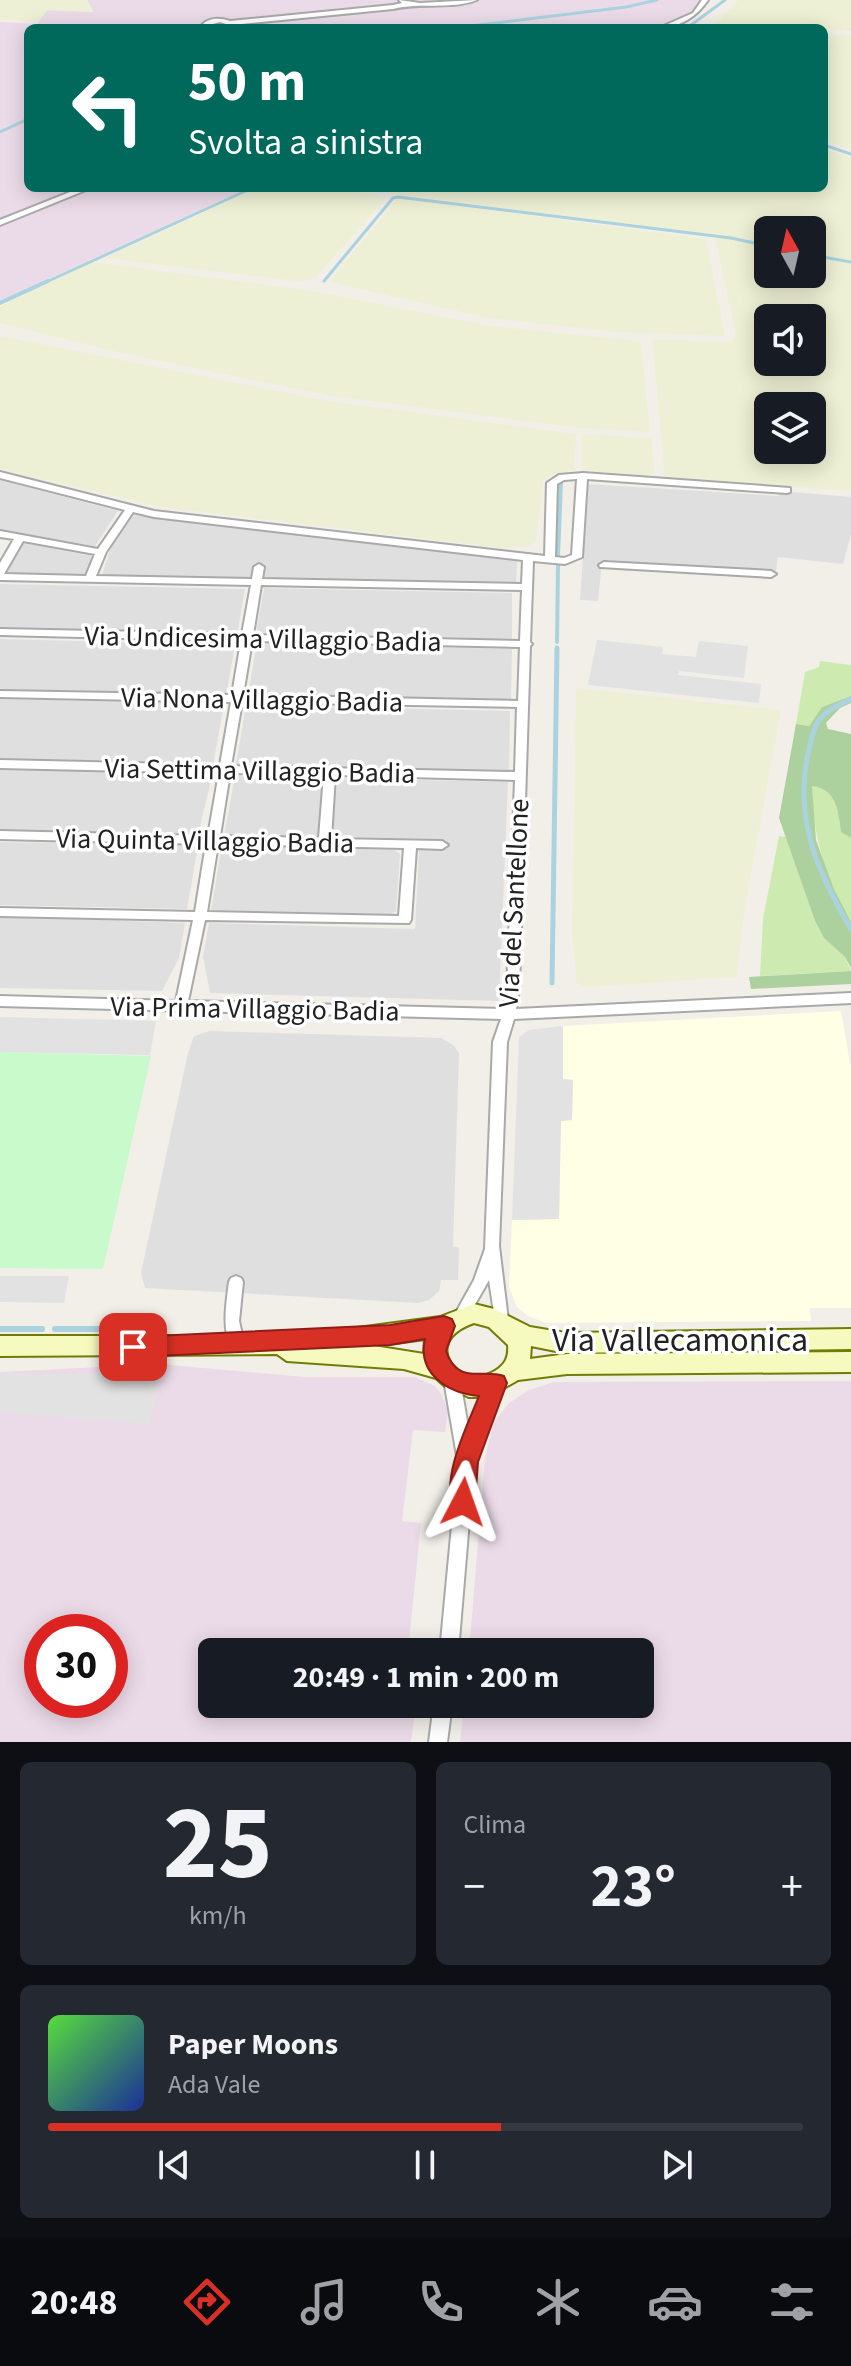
<!DOCTYPE html>
<html lang="it">
<meta charset="utf-8">
<style>
body{margin:0;font-family:"Source Sans 3",sans-serif;background:#242831;color:#f1f3f6;height:100vh;display:flex;flex-direction:column;font-size:30px;white-space:nowrap}
*{box-sizing:border-box;margin:0}
p{font-size:26px;color:#9ea1a6}
.icon{flex:none;width:44px;height:44px;fill:none;stroke:currentColor;stroke-width:2;stroke-linecap:round;stroke-linejoin:round}
.map{position:relative;height:1742px;overflow:hidden}
.panel{display:flex;flex-direction:column;gap:20px;padding:20px;background:#0d0f14;flex:1}
.panel>*{flex:none}
.banner{position:absolute;left:24px;top:24px;width:804px;height:168px;border-radius:12px;box-shadow:0 4px 20px #0003;background:#00695c;color:#fff;overflow:hidden}
.needle{width:52px;rotate:352deg}
.controls{position:absolute;left:754px;top:216px;display:grid;gap:16px}
.controls a{display:grid;place-items:center;width:72px;height:72px;border-radius:12px;background:#171b24;box-shadow:0 4px 20px #0003;font-size:40px}
.speed{position:absolute;left:24px;top:1614px;display:flex;gap:16px;font-size:40px;font-weight:700;text-align:center}
.speed>*{display:grid;place-content:center;width:104px;height:104px;border-radius:50%;background:#171b24;box-shadow:0 4px 20px #0003;line-height:1}
.speed .limit{border:12px solid #d22;background:#fff;color:#111}
.pin{position:absolute;display:grid;place-items:center;width:68px;height:68px;color:#fff;margin:-34px;border-radius:16px;box-shadow:0 4px 12px #0006}
.me{position:absolute;width:88px;margin:-44px;rotate:4deg;stroke-linejoin:round;filter:drop-shadow(0 0 6px #0008)}
.turn{display:flex;align-items:center;gap:28px;height:168px;padding:0 32px;font-size:36px}
.turn .icon{width:104px;height:104px;stroke-width:2.5}
.turn b{display:block;font-size:56px;line-height:68px}
.big{font-size:60px;font-weight:700;line-height:1.1}
.panel .widget{flex:1;display:flex;flex-direction:column;justify-content:center;gap:12px;min-width:0;padding:0 28px;border-radius:12px;background:#242831}
.panel .dial{align-items:center;gap:0}
.dial b{font-size:104px;line-height:1}
.song{display:flex;align-items:center;gap:24px}
.cover{width:96px;height:96px;border-radius:12px;background:linear-gradient(135deg,hsl(110 70% 55%),hsl(230 70% 35%))}
.played{height:8px;border-radius:4px;background:linear-gradient(90deg,#d93025 60%,#363941 60%)}
.keys{display:flex;justify-content:space-around;direction:ltr}
.heat{display:flex;justify-content:space-between;align-items:center;font-size:44px;direction:ltr}
.panel .tiles{flex:1;display:grid;gap:20px;grid-template-columns:1fr 1fr}
.widget:last-child{grid-column:span 2}
.trip{position:absolute;left:198px;top:1638px;width:456px;height:80px;border-radius:12px;background:#171b24;box-shadow:0 4px 20px #0003;font-weight:700;line-height:80px;text-align:center}
.menu{display:flex;height:128px;justify-content:space-around;align-items:center;background:#090b0e;color:#9ea1a6}
.menu .icon{width:56px;height:56px}
.menu .selected{color:#d93025}
.menu b{font-size:36px;color:#f1f3f6}
.map>svg:first-child{display:block}
.residential{fill:#e0dfdf}
.industrial{fill:#ebdbe8;fill-rule:evenodd}
.education{fill:#ffffe5}
.farmland{fill:#eef0d5;fill-rule:evenodd}
.grass{fill:#cdebb0}
.forest{fill:#add19e}
.park{fill:#c8facc}
.parking{fill:#e2e2e2}
.lines{fill:none;stroke-linecap:round;stroke-linejoin:round}
.stream-far3{stroke:#aad3df;stroke-width:3}
.stream-far2{stroke:#aad3df;stroke-width:4}
.stream-far1{stroke:#aad3df;stroke-width:5}
.stream{stroke:#aad3df;stroke-width:6}
.street-casing{stroke:#a9a9a9;stroke-width:4}
.secondary-casing{stroke:#707d05;stroke-width:4}
.street{fill:#fff;fill-rule:evenodd}
.secondary{fill:#f7fabf;fill-rule:evenodd}
.route{fill:#d93025;stroke:#8d1f18;stroke-width:2}
.labels{text-anchor:middle;stroke-width:7;stroke-linejoin:round;paint-order:stroke}
.street-label{font-size:28px;fill:#222;stroke:#fff}
.near-street-label{font-size:34px;fill:#222;stroke:#fff}
</style>
<div class="map">
<svg width="851" height="1742" viewBox="0 0 851 1742">
<rect width="100%" height="100%" fill="#f2efe9"/>
<path class="residential" d="M0 480 118 511 95 546 0 530Z
M588 484 779 496V491L851 497V534L843 564 778 557 776 571 602 561 598 601 580 600Z
M133 515 517 561 516 584 102 575 112 544Z
M22 543 92 556 86 576 5 574Z
M0 584 245 589 237 635 0 630Z
M264 588 512 593V639L256 633Z
M0 639 235 645 226 696 0 690Z
M257 643 512 649 511 700 248 694Z
M0 699 224 704 213 766 0 761Z
M246 705 510 711 509 771 236 765Z
M0 770 213 772 198 835 0 831Z
M235 776 508 782 499 1001 210 993 203 957 209 923 415 929 419 850 444 848 443 839 224 835Z
M0 842 198 846 187 909 0 905Z
M222 845 394 850 400 854 396 911 392 914 211 910Z
M0 916 185 923 179 958 162 991 0 988Z
M210 1031 441 1038 453 1045 459 1053 453 1246 459 1248 458 1280H441L439 1291 429 1300 418 1303 145 1288 141 1273 188 1053 194 1036Z"/>
<path class="industrial" d="M87 0H709L698 15 668 28H28V188H248L0 301V22L37 24 47 10 93 12Z
M160 1364 304 1377H415L435 1386 441 1394 448 1410 445 1432 413 1430 402 1521 421 1523 408 1652H212V1704H416L411 1742H0V1372ZM42 1632H110V1700H42Z
M851 1381V1742H460L464 1704H640V1652H469L485 1458 494 1422 509 1403 529 1390 554 1382Z"/>
<path class="education" d="M841 1011 851 1068V1308H810L811 1321 546 1323 528 1316 517 1307 509 1287 512 1220 559 1219 561 1120H572L573 1080 563 1079V1026Z"/>
<path class="farmland" d="M0 0H87L94 12 47 10 39 21 0 20Z
M739 0H851V31L715 24Z
M824 34 851 35V150L824 140Z
M824 149 851 157V491L665 478 652 339 723 342 732 341 736 336 715 237 352 188H824ZM812 230V274H768V230ZM812 318V362H768V318ZM812 406V450H768V406Z
M256 188H332L374 194 385 199 316 277 303 282 105 258Z
M398 198 706 239 725 336 617 332 489 318 329 282Z
M92 262 312 291 491 326 638 341 641 344 650 432 580 428 332 396 122 353 0 323V306Z
M0 336 329 401 576 434 574 470 554 474 543 481 536 541 529 546 503 548 161 507 19 474 0 468Z
M582 434 651 438 655 473 645 477 581 473Z
M576 688 781 710 744 912 737 977 586 987 577 983 572 936Z"/>
<path class="grass" d="M820 661 851 665V696L822 707 809 726 796 724 805 672 819 667Z
M812 785C837 790 838 810 841 832L851 838V922C826 879 812 835 812 785Z
M779 836 786 837 815 921 824 938 845 957 851 971 760 976 763 919Z"/>
<path class="forest" d="M851 696V703L840 708 826 723 828 729 851 734V838L841 832C838 811 837 789 812 786L816 840 834 889 851 922V968L845 957 824 938 815 921 779 818 796 724 809 726 822 707Z
M851 971V984L751 989 749 977Z"/>
<path class="park" d="M0 1052 151 1056 103 1269 0 1268Z"/>
<path class="parking" d="M597 640 663 647 662 654 696 657 699 641 748 646 744 678 679 671 678 675 761 684 759 703 588 685Z
M0 1017 156 1021 150 1055 0 1052Z
M563 1026V1079L573 1080 572 1120 561 1121 559 1219 512 1220 519 1037 529 1030Z
M0 1276H69L64 1303 0 1302Z
M0 1374H161L149 1424 0 1412Z"/>
<g class="lines">
<path class="stream-far3" d="M691 25 725 0
M454 28 626 7 657 0
M0 132 28 119
M824 145 851 154
M812 255 851 262
M324 281 393 198 398 197 731 238 768 246
M44 283 252 188"/>
<path class="stream-far2" d="M0 303 48 281
M558 556 561 482
M557 642 558 565"/>
<path class="stream-far1" d="M851 699C816 714 814 723 807 759 795 823 819 875 851 929
M552 983 557 648"/>
<path class="stream" d="M0 1329H42
M55 1329H99"/>
<g class="street-casing">
<path id="street" d="M399 0 420 3 477 0C451 10 420 2 393 9L232 25 229 28H222L226 24 220 22 209 25 213 28H205L202 25C209 17 221 18 230 21L393 5 402 3Z
M702 0H708C697 16 680 28 659 28L693 13Z
M80 188H91L0 225V220Z
M0 472 154 511 545 556 547 483 559 475 583 473 790 488V492L787 493 587 479 582 557 565 564 533 561 530 642 532 644 530 646 519 989 516 1009 851 993V1003L514 1019 507 1042 499 1246 508 1320 506 1325 501 1326 496 1325 489 1280 466 1320 461 1322 456 1320 454 1316 474 1280 485 1249 493 1042 501 1019 0 1006V996L176 1001 193 920 0 916V908L195 912 206 844 0 839V831L208 836 219 773 0 768V760L220 765 231 702 0 697V691L232 695 241 641 0 635V629L242 634 251 585 0 580V563L14 539 0 537V531L98 549 125 510 0 478ZM577 479 572 555 564 558 555 557 557 484 564 480ZM133 512 154 517 523 560 522 584 262 579 264 567 259 564 254 567 252 579 96 576 106 552ZM23 541 95 554 86 576 4 574ZM261 585 522 590 520 641 253 635ZM252 641 520 647 518 701 243 695ZM242 702 517 707 515 772 231 766ZM230 773 324 775 319 838 220 836ZM335 775 515 780 507 989 503 1009 188 1001 205 920 409 923 411 920 416 848 442 849 448 845 442 841 331 839ZM218 844 404 848 399 916 207 912Z
M604 562 771 571 776 574 771 577 600 567 599 565Z
M236 1276 241 1278 243 1282 239 1321 244 1344 241 1349 236 1351 231 1349C222 1327 226 1305 229 1282L231 1278Z
M452 1373 457 1375 460 1380 469 1433 490 1378 495 1376 500 1378 503 1383 474 1461 458 1652H440L458 1462 444 1380 447 1375Z
M434 1704H452L447 1742H429Z"/>
</g>
<g class="secondary-casing">
<path id="secondary" d="M474 1304 494 1309 530 1327 566 1333 851 1329V1349L566 1353 531 1346 530 1359 567 1354 851 1352V1372L567 1374 518 1380 488 1397H469L445 1386 436 1378 404 1369 287 1361 277 1354 0 1356V1336H223L335 1331 440 1317ZM474 1323 489 1327 508 1345C509 1357 506 1364 495 1371 461 1392 417 1343 474 1323ZM425 1339 424 1354 374 1346Z"/>
</g>
<use href="#street" class="street"/>
<use href="#secondary" class="secondary"/>
</g>
<path class="route" d="M444 1316 452 1319 455 1326 446 1351C458 1386 481 1368 504 1376L507 1383 478 1462 475 1502 472 1510 463 1514 454 1510C440 1479 467 1426 479 1396 448 1393 417 1374 425 1339L390 1345 133 1357 125 1354 122 1347 125 1340 133 1337 390 1325Z"/>
<g class="labels">
<g class="street-label">
<text transform="translate(263 638) rotate(1)" y="10">Via Undicesima Villaggio Badia</text>
<text transform="translate(262 699) rotate(1)" y="10">Via Nona Villaggio Badia</text>
<text transform="translate(260 770) rotate(1)" y="10">Via Settima Villaggio Badia</text>
<text transform="translate(205 840) rotate(1)" y="10">Via Quinta Villaggio Badia</text>
<text transform="translate(513 903) rotate(-87)" y="10">Via del Santellone</text>
<text transform="translate(255 1008) rotate(1)" y="10">Via Prima Villaggio Badia</text>
</g>
<g class="near-street-label">
<text x="680" y="1351">Via Vallecamonica</text>
</g>
</g>
</svg>
<div class="controls">
<a><svg class="needle" viewBox="-14 -14 28 28"><path d="M0-13l5 13h-10z" fill="#e53935"/><path d="M0 13l5-13h-10z" fill="#9ea1a6"/></svg></a>
<a><svg class="icon" aria-label="sound" viewBox="0 0 24 24"><path d="M4 9h4l5-4v14l-5-4H4zM17 9q2 3 0 6"/></svg></a>
<a><svg class="icon" aria-label="layers" viewBox="0 0 24 24"><path d="M12 4l9 5-9 5-9-5zM3 14l9 5 9-5"/></svg></a>
</div>
<div class="speed"><div class="limit">30</div></div>
<div class="pin" style="left:133px;top:1347px;background:#d93025"><svg class="icon" aria-label="arrive" viewBox="0 0 24 24"><path d="M6 21V4h12l-3 4 3 4H6"/></svg></div>
<svg class="me" style="left:463px;top:1502px" viewBox="-20 -20 40 40"><path d="M0-17L14 15 0 8-14 15z" fill="#d93025" stroke="#fff" stroke-width="4"/></svg>
<div class="trip">20:49 · 1 min · 200 m</div>
<div class="banner">
<div class="turn"><svg class="icon" aria-label="left" viewBox="0 0 24 24"><path d="M17 20v-9H6M10 6l-5 5 5 5"/></svg><div><b>50 m</b>Svolta a sinistra</div></div>
</div>
</div>
<section class="panel">
<div class="tiles">
<div class="widget dial"><b>25</b><p>km/h</p></div>
<div class="widget"><p>Clima</p>
<div class="heat"><a>−</a><b class="big">23°</b><a>+</a></div>
</div>
<div class="widget">
<div class="song"><i class="cover"></i><div><b>Paper Moons</b><p>Ada Vale</p></div></div>
<div class="played"></div>
<div class="keys"><svg class="icon" aria-label="previous" viewBox="0 0 24 24"><path d="M18 5L8 12l10 7zM5 5v14"/></svg><svg class="icon" aria-label="pause" viewBox="0 0 24 24"><path d="M8 5v14M16 5v14"/></svg><svg class="icon" aria-label="next" viewBox="0 0 24 24"><path d="M6 5l10 7-10 7zM19 5v14"/></svg></div>
</div>
</div>
</section>
<nav class="menu">
<b>20:48</b>
<svg class="icon selected" aria-label="directions" viewBox="0 0 24 24"><path d="M12 3l9 9-9 9-9-9zM9 14v-3h6M13 9l2 2-2 2"/></svg>
<svg class="icon" aria-label="music" viewBox="0 0 24 24"><path d="M9 18V5l10-2v13"/><circle cx="6" cy="18" r="3"/><circle cx="16" cy="16" r="3"/></svg>
<svg class="icon" aria-label="phone" viewBox="0 0 24 24"><path d="M5 4h4l2 5-3 2q2 4 5 5l2-3 5 2v4C11 20 4 13 5 4z"/></svg>
<svg class="icon" aria-label="climate" viewBox="0 0 24 24"><path d="M12 3v18M4 7l16 10M4 17L20 7"/></svg>
<svg class="icon" aria-label="car" viewBox="0 0 24 24"><path d="M5 17H2v-5l4-1 3-4h7l3 4 3 1v5h-3M9 17h6M6 11h13"/><circle cx="7" cy="17" r="2"/><circle cx="17" cy="17" r="2"/></svg>
<svg class="icon" aria-label="filters" viewBox="0 0 24 24"><path d="M4 7h16M4 17h16"/><circle cx="9" cy="7" r="2"/><circle cx="15" cy="17" r="2"/></svg>
</nav>
